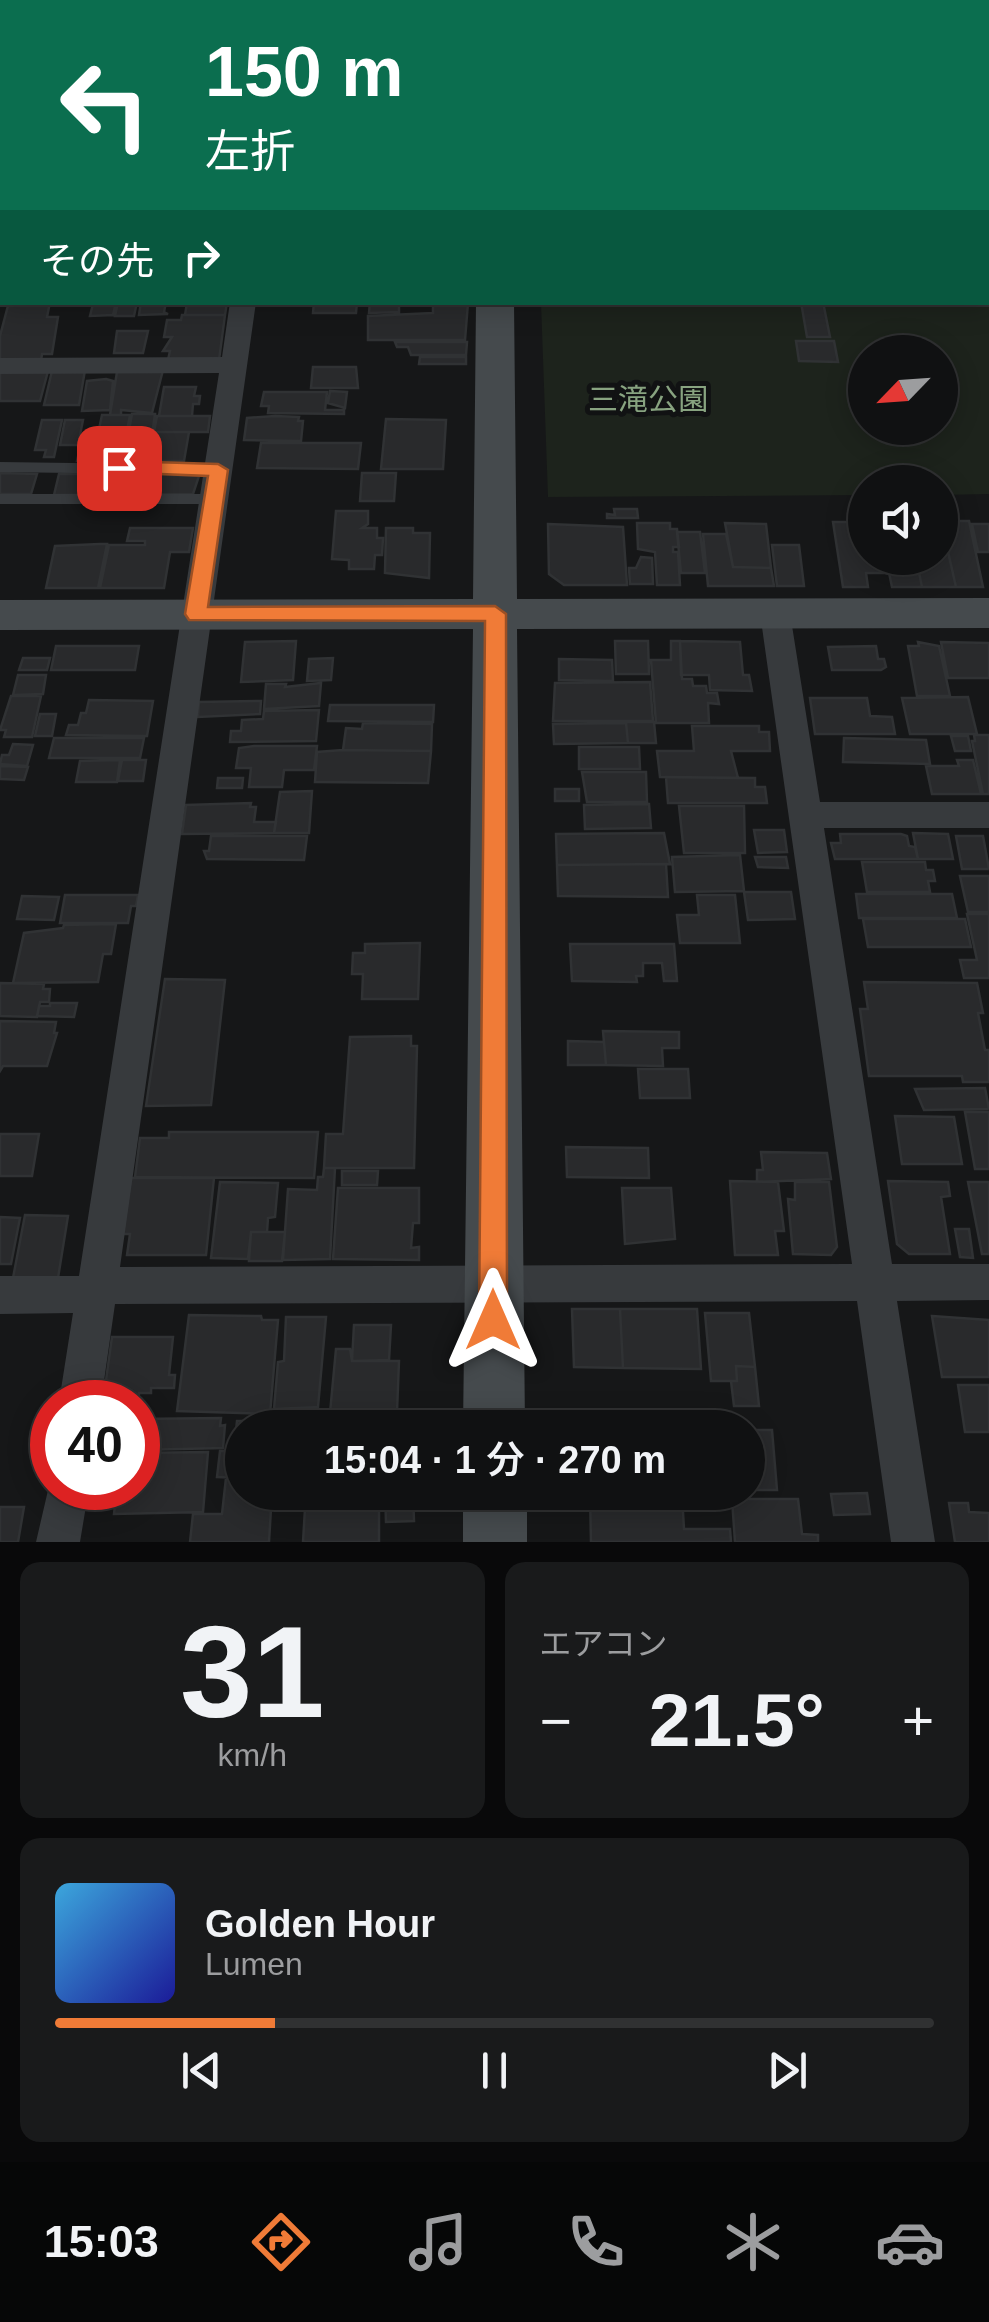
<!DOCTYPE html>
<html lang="ja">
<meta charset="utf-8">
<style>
body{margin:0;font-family:Helvetica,"Noto Sans JP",sans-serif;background:#191a1b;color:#f1f3f6;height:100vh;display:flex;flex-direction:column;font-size:38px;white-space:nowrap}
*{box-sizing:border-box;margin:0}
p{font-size:32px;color:#9c9d9f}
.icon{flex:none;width:55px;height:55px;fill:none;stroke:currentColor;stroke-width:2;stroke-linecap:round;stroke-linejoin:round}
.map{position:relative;height:1542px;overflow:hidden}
.panel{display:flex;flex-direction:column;gap:20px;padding:20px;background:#09090a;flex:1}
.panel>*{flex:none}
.top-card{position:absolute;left:0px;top:0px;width:990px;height:305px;box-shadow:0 5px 25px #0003,0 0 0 2px #303132;background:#0b6e4f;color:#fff;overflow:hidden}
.needle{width:65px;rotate:245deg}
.fabs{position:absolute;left:848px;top:335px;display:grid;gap:20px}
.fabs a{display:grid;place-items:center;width:110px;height:110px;border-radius:50%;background:#101112;box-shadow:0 5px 25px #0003,0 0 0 2px #303132;font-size:50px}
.speed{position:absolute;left:30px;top:1380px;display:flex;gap:20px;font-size:50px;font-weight:700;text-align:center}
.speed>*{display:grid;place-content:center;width:130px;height:130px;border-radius:50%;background:#101112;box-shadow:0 5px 25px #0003,0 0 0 2px #303132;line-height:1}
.speed .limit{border:15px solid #d22;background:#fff;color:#111}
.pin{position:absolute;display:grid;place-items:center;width:85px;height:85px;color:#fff;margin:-42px;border-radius:20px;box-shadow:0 5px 15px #0006}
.me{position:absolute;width:110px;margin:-55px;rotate:0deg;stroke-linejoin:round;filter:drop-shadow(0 0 8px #0008)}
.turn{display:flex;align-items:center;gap:35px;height:210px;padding:0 40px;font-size:45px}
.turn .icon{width:130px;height:130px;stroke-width:2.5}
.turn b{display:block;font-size:70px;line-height:85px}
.then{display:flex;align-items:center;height:95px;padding:0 40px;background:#0003;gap:20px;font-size:38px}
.big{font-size:75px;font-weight:600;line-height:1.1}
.panel .tile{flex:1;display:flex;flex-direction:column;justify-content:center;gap:15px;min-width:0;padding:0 35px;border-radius:20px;background:#191a1b}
.panel .dial{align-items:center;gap:0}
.dial b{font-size:130px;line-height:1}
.song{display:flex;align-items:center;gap:30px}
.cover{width:120px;height:120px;border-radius:15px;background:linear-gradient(135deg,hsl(200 70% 55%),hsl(240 70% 35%))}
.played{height:10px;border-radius:5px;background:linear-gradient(90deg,#f07b37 25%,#303132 25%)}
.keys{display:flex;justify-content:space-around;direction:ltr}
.heat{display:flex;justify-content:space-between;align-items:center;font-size:55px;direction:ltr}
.panel .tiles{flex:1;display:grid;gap:20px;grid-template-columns:1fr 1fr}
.tile:last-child{grid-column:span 2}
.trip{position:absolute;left:225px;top:1410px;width:540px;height:100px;border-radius:50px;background:#101112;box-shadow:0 5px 25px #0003,0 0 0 2px #303132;font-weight:600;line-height:100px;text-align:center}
.tab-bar{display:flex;height:160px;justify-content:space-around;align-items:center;background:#060707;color:#9c9d9f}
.tab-bar .icon{width:70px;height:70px}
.tab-bar .selected{color:#f07b37}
.tab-bar b{font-size:45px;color:#f1f3f6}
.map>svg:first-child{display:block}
.green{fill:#1d231c;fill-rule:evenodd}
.building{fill:#292a2c;stroke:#303234;stroke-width:2.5}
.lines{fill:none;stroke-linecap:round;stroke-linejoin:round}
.lane{fill:#373a3d;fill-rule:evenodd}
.street{fill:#373a3d;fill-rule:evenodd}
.secondary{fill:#454a4d;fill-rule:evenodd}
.route{fill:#f07b37;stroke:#9c5024;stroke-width:2.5}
.labels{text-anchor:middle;stroke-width:10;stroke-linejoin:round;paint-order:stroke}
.park-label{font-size:30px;fill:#88a380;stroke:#111213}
</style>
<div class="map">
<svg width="989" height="1542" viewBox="0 0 989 1542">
<rect width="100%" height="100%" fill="#161718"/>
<path class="green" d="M532 0H989V494L940 495V482H865V495L548 497 541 303 988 302V2ZM865 352H940V428H865Z"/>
<path class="building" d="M97 0H188L189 2H98Z
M209 0H413L392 2Z
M9 302H50L47 317H58L52 354H42L41 361H0V336Z
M116 302 113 315 90 316 93 304H69Z
M118 302H137L134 316H115Z
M141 302H166L164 312 168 314 139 315Z
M174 302H227L225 315H185L187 303Z
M314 302H357L356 313H313Z
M370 302H399V312L369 313Z
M801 302H823L830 337H807Z
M433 303H468L465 340H368V316L433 313Z
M182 315H225L219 360H168L170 351H163L172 337H164L167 320H181Z
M117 331H148L143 353H114Z
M796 341H834L838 362 799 361Z
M395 342H467L466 355H411L408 347H397Z
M420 357H466V364H419Z
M313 367H356L358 388H311Z
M85 370 79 405H44L52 371Z
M163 370 152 413 121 410V415H110L117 372Z
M0 371H48L40 401H0Z
M106 379 113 381 110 410 82 411 87 381Z
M164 387H196L194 396H200L199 404H193L192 416H159Z
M330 391 347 392 345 408 328 403Z
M264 392H327L325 410H344V414L268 413 269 406H261Z
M132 414H155L148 461 124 458Z
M102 415H130L121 461H77L83 434H98Z
M157 416H210L208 432H154Z
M275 416 299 417 298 421H303L301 441 244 440 247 418Z
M386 419 446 420 443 469H381Z
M42 420H62L54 457H44L46 450H35Z
M65 420H83L78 445H60Z
M156 432H189L184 461H150Z
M261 443H361L358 469 257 468Z
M0 473 37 474 31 494H0Z
M362 473H396L394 501H360Z
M59 474H136L134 485H147V474L199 476 193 494 54 495Z
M614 509H637L638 518H607V514L615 515Z
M336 511H368V524L362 528H377V538H383L382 555H375L374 569H349V560L332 559Z
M940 521H969L983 587H956L945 538H940Z
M833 522H865V558H885L888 573H866L868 587H843Z
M637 523H670V529H677L679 547H673V552H678L680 585H657L655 552 638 549Z
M725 523 766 524 771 568 733 567Z
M548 524 623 527 627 585H564L549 574Z
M972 524H989V552H978Z
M130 528H193L189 552H170L164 588H100L109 545H145V541H127Z
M386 528H413V533H430L429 578 385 573Z
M677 532H700L705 573H681Z
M703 534H726L733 567 771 568 774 586H708Z
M940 539H945L956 587H922L916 558H940Z
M100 544H107L98 588H46L55 546Z
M772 545H799L804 586H777Z
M641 557 652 558 653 584H630L629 568H636Z
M886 558H916L922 587H892Z
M296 641 293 680 241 682 245 642Z
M615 641H648L649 674H616Z
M671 641H680L682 679H692L693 686H706L707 693H717L719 704 708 703 709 723H656L651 660H671Z
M680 641 740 642 743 675H749L752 691 710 690 709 675H681Z
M918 642 939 646 950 696H917L908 646H919Z
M941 642 989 643V678H948Z
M56 646H139L135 670H51Z
M876 646 878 659H884L886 667 881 670H832L828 647Z
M23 658H50L47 670H19Z
M333 658 331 680 307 681 309 659Z
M559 659 612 660 613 681 559 680Z
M18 675H46L43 694 13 695Z
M650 682 653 721H553L555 683Z
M321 683 319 706 264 709 266 684H286L285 687Z
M11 696H41L32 737H4L6 730H0Z
M968 697 977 734H910L902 698Z
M810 698H867L870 716 892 717 895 734H815Z
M89 700 153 701 147 736 66 735 69 725H78L81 713H86Z
M261 701 260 714 198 717 199 702Z
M330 705H434L433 722 328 721Z
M319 710 316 741 230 742 231 731H241L242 720 263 719 264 711Z
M40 714H56L52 736H35Z
M626 722H654L656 743H628Z
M363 723 432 724 431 751 343 750 346 728 362 729Z
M626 723 628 743 554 744 553 724Z
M692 726H759V732H769L770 751H731L738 778 660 777 657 751H694Z
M974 735H989V794H983L972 741H975Z
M951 736H968L971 751H955Z
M54 738H144L140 758H49Z
M844 738 926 740 930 764 843 762Z
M13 744 33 745 27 766 0 764 2 755H9Z
M254 746H317L314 770H284L282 787H249L251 768H236L239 748Z
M579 747H639L640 769H579Z
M343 750 431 751 428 783 315 782 317 752Z
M120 760 117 782H76L80 761Z
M122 760H146L143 781H118Z
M957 760H973L981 794H932L926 766H959Z
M0 766 28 767 24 780 0 779Z
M582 772H646L647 802H587Z
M666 777 755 778V787H765L767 803H668Z
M218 778H243L242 788H217Z
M555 789H579V801H555Z
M312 791 309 833H274L280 792Z
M251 803 250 807H256L254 822H276L274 833 182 834 186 805Z
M649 804 651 828 585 829 584 805Z
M679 806H744L745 853H684Z
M754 830H784L787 852 758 853Z
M664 833 670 864 557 865 556 834Z
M913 833 948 834 953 859H918Z
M840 834H901L907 836 909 846 915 847 918 859H835L831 843H841Z
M211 836H307L304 860 207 859 204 851H209Z
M956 836H983L989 869H962Z
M740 855 744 891 675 892 672 857Z
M755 857H786L788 868 758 867Z
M862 862H925L926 870H933L935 881H928L930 892H867Z
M666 864 668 897 558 896 557 865Z
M960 876H989V912H968Z
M744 892H791L795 919 748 920Z
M856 894H952L957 918H859Z
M65 895H138L136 906H131L128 923H60Z
M697 895H735L740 943H680L677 915H699Z
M22 896 59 897 54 920 17 919Z
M967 914H989V978H964L960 960H977Z
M863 919H965L971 947H868Z
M116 924 111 954H103L98 982 13 983 24 933 63 928 64 925Z
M417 943H420L418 999H362L363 974H352L353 953H365V944Z
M570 944H674L677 981H664L662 963H643V976H636L637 982 572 981Z
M165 979 225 980 211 1105 146 1106Z
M864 982 977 983 983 1013H978L985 1050H989V1082H963L962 1076H869L860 1009H868Z
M0 983 44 984 43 989H50L49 1002H40L37 1017 0 1016Z
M50 1003H77L74 1017 37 1016 39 1006H50Z
M0 1021 56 1022 54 1033H57L47 1066H3L0 1071Z
M603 1031 679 1032V1048H662L663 1066 606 1065Z
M411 1036V1046H417L414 1168H324L326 1134H343L350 1037Z
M568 1041 604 1042 606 1065H568Z
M638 1069H688L690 1098H640Z
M985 1088 989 1109 924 1110 915 1089Z
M965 1112H989V1169H975Z
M895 1116 954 1117 962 1164H902Z
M169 1132H318L314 1178 135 1177 140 1138H169Z
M0 1134H39L32 1176H0Z
M566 1147 648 1148 649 1178 567 1177Z
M761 1152 827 1153 831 1179 757 1182V1170H763Z
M324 1168H335L330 1259 283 1260 288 1189 317 1190 318 1177H323Z
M342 1171H378L377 1185H342Z
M131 1178H214L206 1255H127L130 1234H123Z
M730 1181 778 1182 784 1231H775L778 1255H735Z
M888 1181 948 1182 950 1196 941 1197 950 1254H909L897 1244Z
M220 1182 278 1183 275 1217 268 1218 267 1232H251L248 1259 211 1258Z
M795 1182H829L837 1247 831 1255 793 1254 788 1199 795 1200Z
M968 1182H989V1254H982Z
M338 1188H419V1223H413L411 1248 419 1247V1260L333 1259Z
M622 1188H671L675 1239 625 1244Z
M25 1215 68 1216 58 1278H13Z
M0 1217 20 1218 11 1264H0Z
M955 1229H969L973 1258 960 1257Z
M251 1232H285L282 1261H249Z
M572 1309H620L623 1368 574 1367Z
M620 1309H697L701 1369 623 1368Z
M705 1313H749L755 1367 736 1366 737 1381H711Z
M189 1315 261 1316 262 1320H278L270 1414 177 1411Z
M932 1316 989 1320V1377H942Z
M286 1317H326L318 1407 274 1409 278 1362 284 1361Z
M354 1325H391L389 1360 352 1361Z
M112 1337H173L169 1375H175L174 1388H151V1393H139L138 1408V1402H103Z
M336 1349H350L352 1361H399L397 1412 330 1413Z
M736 1366 755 1367 759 1406H734L731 1381H737Z
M958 1385H989V1432H965Z
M221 1418 220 1426 225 1425 223 1448 138 1450V1419Z
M411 1420V1428H242V1478L217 1477 220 1451H234L237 1421Z
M748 1430H772L777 1490H748Z
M208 1452 203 1512 114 1514 117 1488H138V1453Z
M226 1478H242V1492H272L269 1542H190L193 1514H222Z
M306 1492H379V1542H303Z
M385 1492H413L414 1521 386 1522Z
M867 1493 870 1514 834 1515 831 1494Z
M590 1495H682L684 1529H730L731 1542H591Z
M732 1499H798L802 1534 818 1535V1542H735Z
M949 1503H968L969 1512 989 1513V1542H955Z
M0 1507H24L18 1542H0Z"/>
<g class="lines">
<path class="lane" d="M707 0H719L720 2H709Z
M988 119H989V127H988Z
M0 462 218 465 226 470 218 475 0 472Z
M0 494H213L221 499 213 504H0Z"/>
<path class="street" d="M441 0H461V2H441Z
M2 58V78L0 79V59Z
M0 171H2V185H0Z
M0 255H2V269H0Z
M0 281 2 302H8L0 305Z
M230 302H256L120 1267 852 1264 760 613 764 606 775 603 786 606 790 613 820 802H989V828H824L892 1264H989V1300L897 1301 935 1542H891L857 1301 115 1304 101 1402H59L73 1313 0 1314V1276H79L219 373 0 374V358L222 357Z
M52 1473V1488H89L80 1542H36Z"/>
<path class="secondary" d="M479 0H509V2H479Z
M476 302H514L517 599 989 598V628L517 629 525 1428H463L473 629 0 630V600L473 599Z
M463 1492H527V1542H463Z"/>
</g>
<path class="route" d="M119 461 218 464 228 470 208 607 495 606 506 614 507 1320 503 1329 493 1333 483 1329 479 1320 485 621 189 620 185 614 208 476 112 472V463Z"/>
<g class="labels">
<g class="park-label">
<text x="648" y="410">三滝公園</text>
</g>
</g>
</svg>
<div class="fabs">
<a><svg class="needle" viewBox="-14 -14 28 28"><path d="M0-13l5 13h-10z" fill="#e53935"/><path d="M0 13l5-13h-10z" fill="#9c9d9f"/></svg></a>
<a><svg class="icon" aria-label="sound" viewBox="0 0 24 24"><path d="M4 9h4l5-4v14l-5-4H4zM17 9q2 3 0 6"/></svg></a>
</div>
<div class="speed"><div class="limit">40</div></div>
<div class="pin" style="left:119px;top:468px;background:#d93025"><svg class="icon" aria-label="arrive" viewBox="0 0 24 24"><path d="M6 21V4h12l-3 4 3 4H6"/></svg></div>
<svg class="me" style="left:493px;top:1320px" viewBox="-20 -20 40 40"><path d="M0-17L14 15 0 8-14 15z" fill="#f07b37" stroke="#fff" stroke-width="4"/></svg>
<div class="trip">15:04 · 1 分 · 270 m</div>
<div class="top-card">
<div class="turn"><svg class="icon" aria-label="left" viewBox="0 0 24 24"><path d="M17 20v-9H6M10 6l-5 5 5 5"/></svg><div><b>150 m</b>左折</div></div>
<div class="then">その先<svg class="icon" aria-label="right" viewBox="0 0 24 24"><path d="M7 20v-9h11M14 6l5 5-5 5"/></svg></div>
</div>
</div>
<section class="panel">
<div class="tiles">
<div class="tile dial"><b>31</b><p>km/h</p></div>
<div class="tile"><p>エアコン</p>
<div class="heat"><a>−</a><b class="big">21.5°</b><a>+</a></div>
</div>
<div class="tile">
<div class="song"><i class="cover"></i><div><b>Golden Hour</b><p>Lumen</p></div></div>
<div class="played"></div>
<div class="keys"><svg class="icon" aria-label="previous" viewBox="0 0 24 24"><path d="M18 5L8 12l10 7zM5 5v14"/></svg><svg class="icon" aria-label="pause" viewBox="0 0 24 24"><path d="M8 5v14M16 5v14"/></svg><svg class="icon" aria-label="next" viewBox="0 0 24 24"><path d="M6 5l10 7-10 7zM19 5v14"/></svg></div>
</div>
</div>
</section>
<nav class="tab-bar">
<b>15:03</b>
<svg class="icon selected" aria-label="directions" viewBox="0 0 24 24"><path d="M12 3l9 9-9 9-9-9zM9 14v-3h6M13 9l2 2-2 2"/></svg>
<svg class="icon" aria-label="music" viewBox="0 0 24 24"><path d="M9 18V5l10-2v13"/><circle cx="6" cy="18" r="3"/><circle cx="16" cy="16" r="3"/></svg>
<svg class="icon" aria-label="phone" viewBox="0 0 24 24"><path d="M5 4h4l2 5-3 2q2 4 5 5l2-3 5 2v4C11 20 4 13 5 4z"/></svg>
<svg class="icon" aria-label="climate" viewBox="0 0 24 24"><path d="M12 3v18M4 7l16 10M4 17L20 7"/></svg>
<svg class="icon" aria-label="car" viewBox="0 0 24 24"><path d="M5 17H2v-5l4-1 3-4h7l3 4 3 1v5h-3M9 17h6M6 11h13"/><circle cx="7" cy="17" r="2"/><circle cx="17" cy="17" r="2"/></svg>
</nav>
